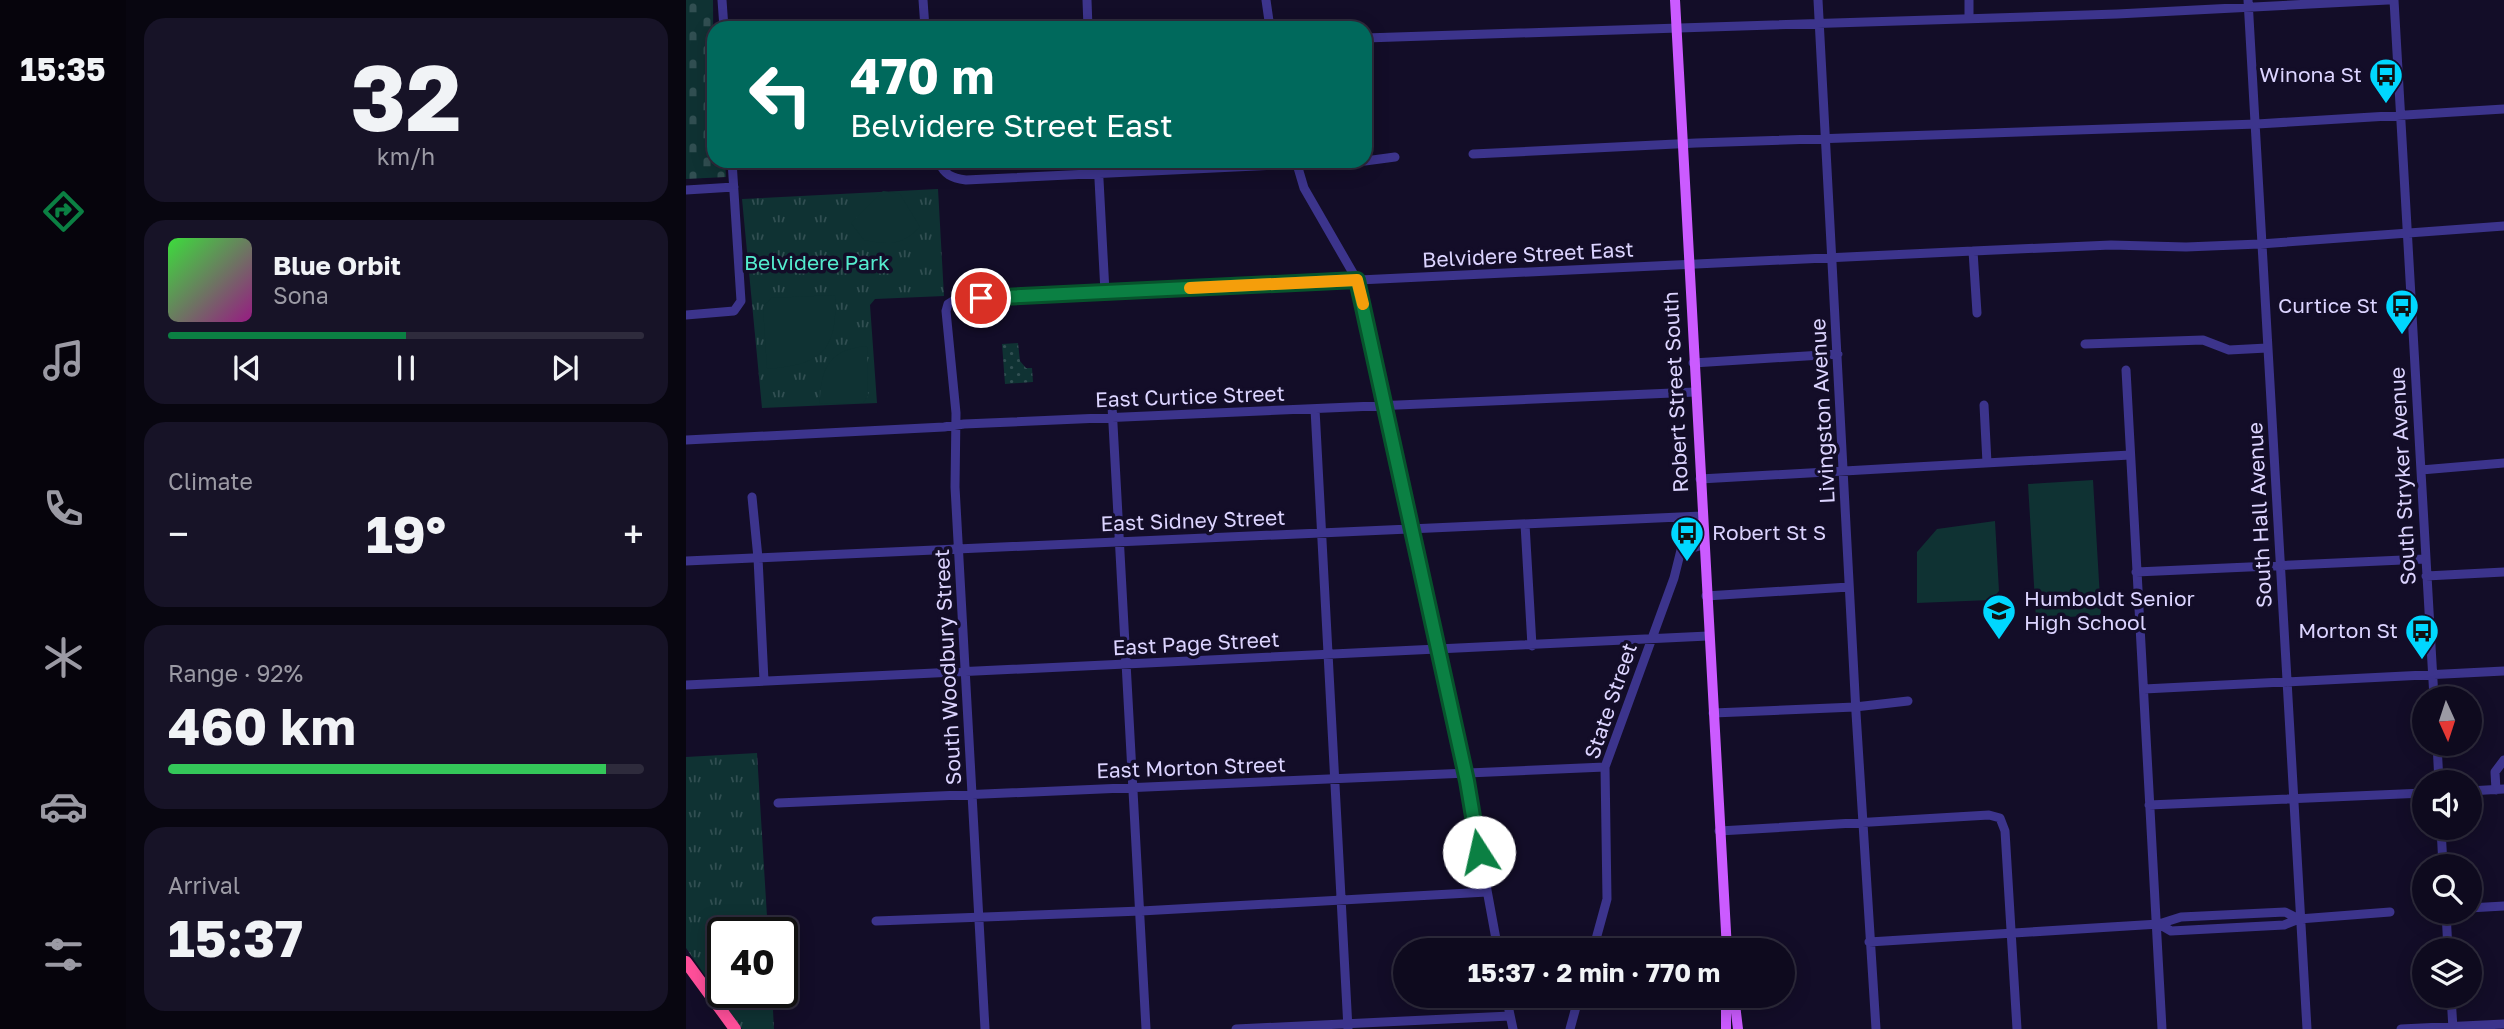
<!DOCTYPE html>
<meta charset="utf-8">
<style>
body{margin:0;font-family:"Golos Text",sans-serif;background:#171327;color:#f1f3f6;height:100vh;display:flex;flex-direction:column;font-size:26px;white-space:nowrap}
*{box-sizing:border-box;margin:0}
p{font-size:23px;color:#9b9aa4}
.icon{flex:none;width:38px;height:38px;fill:none;stroke:currentColor;stroke-width:2;stroke-linecap:round;stroke-linejoin:round}
.map{position:relative;flex:1;overflow:hidden}
.details{display:flex;flex-direction:column;gap:18px;padding:18px;background:#080610;width:560px}
.details>*{flex:none}
.banner{position:absolute;left:21px;top:21px;width:665px;height:147px;border-radius:21px;box-shadow:0 4px 18px #0003,0 0 0 2px #2e2b3c;background:#00695c;color:#fff;overflow:hidden}
.needle{width:46px;rotate:177deg}
.buttons{position:absolute;left:1726px;top:686px;display:grid;gap:14px}
.buttons a{display:grid;place-items:center;width:70px;height:70px;border-radius:50%;background:#0e0a1e;box-shadow:0 4px 18px #0003,0 0 0 2px #2e2b3c;font-size:35px}
.speed{position:absolute;left:21px;top:917px;display:flex;gap:14px;font-size:35px;font-weight:700;text-align:center}
.speed>*{display:grid;place-content:center;width:91px;height:91px;border-radius:50%;background:#0e0a1e;box-shadow:0 4px 18px #0003,0 0 0 2px #2e2b3c;line-height:1}
.speed .limit{border:4px solid #111;border-radius:10px;background:#fff;color:#111}
.pin{position:absolute;display:grid;place-items:center;width:60px;height:60px;color:#fff;margin:-30px;border:4px solid #fff;border-radius:50%;box-shadow:0 2px 7px #0007}
.me{position:absolute;width:77px;margin:-38px;rotate:350deg;stroke-linejoin:round;filter:drop-shadow(0 0 5px #0008)}
.turn{display:flex;align-items:center;gap:24px;height:147px;padding:0 28px;font-size:32px}
.turn .icon{width:91px;height:91px;stroke-width:2.5}
.turn b{display:block;font-size:49px;line-height:60px}
.big{font-size:52px;font-weight:700;line-height:1.1}
.details .card{flex:1;display:flex;flex-direction:column;justify-content:center;gap:10px;min-width:0;padding:0 24px;border-radius:21px;background:#171327}
.details .dial{align-items:center;gap:0}
.dial b{font-size:91px;line-height:1}
.song{display:flex;align-items:center;gap:21px}
.cover{width:84px;height:84px;border-radius:10px;background:linear-gradient(135deg,hsl(120 70% 55%),hsl(310 70% 35%))}
.played{height:7px;border-radius:4px;background:linear-gradient(90deg,#0b8043 50%,#2e2b3c 50%)}
.keys{display:flex;justify-content:space-around;direction:ltr}
.heat{display:flex;justify-content:space-between;align-items:center;font-size:38px;direction:ltr}
.charge{height:10px;border-radius:5px;background:linear-gradient(90deg,#34c759 92%,#2e2b3c 0)}
.trip{position:absolute;left:707px;top:938px;width:402px;height:70px;border-radius:35px;background:#0e0a1e;box-shadow:0 4px 18px #0003,0 0 0 2px #2e2b3c;font-weight:700;line-height:70px;text-align:center}
main{display:flex;flex:1;min-height:0}
.menu{display:flex;flex-direction:column;width:126px;justify-content:space-around;align-items:center;background:#06040c;color:#9b9aa4}
.menu .icon{width:49px;height:49px}
.menu .on{color:#0b8043}
.menu b{font-size:32px;color:#f1f3f6}
.map>svg:first-child{display:block}
.grass{fill:url(#grass-dots)}
.cemetery{fill:url(#cemetery-stones)}
.park{fill:url(#park-tufts)}
.pitch{fill:#0f3233}
.lines{fill:none;stroke-linecap:round;stroke-linejoin:round}
.minor{stroke:#3c348c;stroke-width:9}
.major{stroke:#cb5bff;stroke-width:10}
.highway{stroke:#ff4f9a;stroke-width:12}
.route-casing{stroke:#07532c;stroke-width:18}
.route{stroke:#0b8043;stroke-width:12}
.slow{stroke:#f59e0b;stroke-width:12}
.labels{text-anchor:middle;stroke-width:7;stroke-linejoin:round;paint-order:stroke}
.poi-label{font-size:21px;fill:#dcd4ff;stroke:#130d28;text-anchor:end}
.street-label{font-size:21px;fill:#dcd4ff;stroke:#130d28}
.park-label{font-size:21px;fill:#54ebce;stroke:#130d28}
</style>
<main>
<nav class="menu">
<b>15:35</b>
<svg class="icon on" aria-label="directions" viewBox="0 0 24 24"><path d="M12 3l9 9-9 9-9-9zM9 14v-3h6M13 9l2 2-2 2"/></svg>
<svg class="icon" aria-label="music" viewBox="0 0 24 24"><path d="M9 18V5l10-2v13"/><circle cx="6" cy="18" r="3"/><circle cx="16" cy="16" r="3"/></svg>
<svg class="icon" aria-label="phone" viewBox="0 0 24 24"><path d="M5 4h4l2 5-3 2q2 4 5 5l2-3 5 2v4C11 20 4 13 5 4z"/></svg>
<svg class="icon" aria-label="climate" viewBox="0 0 24 24"><path d="M12 3v18M4 7l16 10M4 17L20 7"/></svg>
<svg class="icon" aria-label="car" viewBox="0 0 24 24"><path d="M5 17H2v-5l4-1 3-4h7l3 4 3 1v5h-3M9 17h6M6 11h13"/><circle cx="7" cy="17" r="2"/><circle cx="17" cy="17" r="2"/></svg>
<svg class="icon" aria-label="filters" viewBox="0 0 24 24"><path d="M4 7h16M4 17h16"/><circle cx="9" cy="7" r="2"/><circle cx="15" cy="17" r="2"/></svg>
</nav>
<section class="details">
<div class="card dial"><b>32</b><p>km/h</p></div>
<div class="card">
<div class="song"><i class="cover"></i><div><b>Blue Orbit</b><p>Sona</p></div></div>
<div class="played"></div>
<div class="keys"><svg class="icon" aria-label="previous" viewBox="0 0 24 24"><path d="M18 5L8 12l10 7zM5 5v14"/></svg><svg class="icon" aria-label="pause" viewBox="0 0 24 24"><path d="M8 5v14M16 5v14"/></svg><svg class="icon" aria-label="next" viewBox="0 0 24 24"><path d="M6 5l10 7-10 7zM19 5v14"/></svg></div>
</div>
<div class="card"><p>Climate</p>
<div class="heat"><a>−</a><b class="big">19°</b><a>+</a></div>
</div>
<div class="card"><p>Range · 92%</p><b class="big">460 km</b><div class="charge"></div></div>
<div class="card"><p>Arrival</p><b class="big">15:37</b></div>
</section>
<div class="map">
<svg width="1818" height="1029" viewBox="0 0 1818 1029">
<defs>
<pattern id="grass-dots" width="8" height="8" patternUnits="userSpaceOnUse" patternTransform="scale(1.75)"><rect width="8" height="8" fill="#0f3233"/><path d="M2 2h.1M6 6h.1" fill="none" stroke="#314f52" stroke-width="1.8" stroke-linecap="round"/></pattern>
<pattern id="cemetery-stones" width="16" height="16" patternUnits="userSpaceOnUse" patternTransform="scale(1.75)"><rect width="16" height="16" fill="#0f3233"/><path d="M2 7V4a2 2 0 0 1 4 0v3zM10 15v-3a2 2 0 0 1 4 0v3z" fill="#314f52"/></pattern>
<pattern id="park-tufts" width="24" height="20" patternUnits="userSpaceOnUse" patternTransform="scale(1.75)"><rect width="24" height="20" fill="#0f3233"/><path d="M3 7l-1-3M5 7V3M7 7l1-3M15 17l-1-3M17 17v-4M19 17l1-3" fill="none" stroke="#314f52"/></pattern>
</defs>
<rect width="100%" height="100%" fill="#130d28"/>
<path class="grass" d="M332 343 334 361 340 368H346L347 382 319 384 316 344Z"/>
<path class="cemetery" d="M0 0H27L28 161H39L40 177 0 179Z"/>
<path class="park" d="M252 189 258 296 189 299 184 305 191 403 76 408 56 199Z
M71 753 82 933H37V992H86L88 1029H56L0 948V757Z"/>
<path class="pitch" d="M197 191 214 194 234 227C215 246 203 245 178 240L165 223Z
M149 295C152 351 135 365 81 369L77 307 85 298Z
M181 346 182 396 177 403 134 404C134 368 144 349 181 346Z
M1407 480 1415 615 1350 619 1342 484Z
M1309 521 1313 591 1305 600 1231 603V552L1251 529Z"/>
<g class="lines">
<path class="minor" d="M36 0 38 28
M237 0 239 28
M401 0 402 28
M580 0 584 28
M1132 0 1170 713 1190 1029
M1283 0V18
M1562 0 1621 1029
M1708 0 1748 698
M679 38 1431 14 1702 0
M787 154 1010 143 1571 124 1818 109
M252 161C259 175 265 178 280 180L676 161
M412 161 419 292
M610 161 618 188 671 280 781 781 812 950
M679 161 709 157
M0 190 48 187
M1287 251 1291 313
M0 315 48 311 55 301 46 161
M1399 344 1517 340 1543 350 1581 348
M1007 363 1152 354
M1440 370 1476 1029
M1298 405 1301 463
M426 406 460 1029
M629 409 662 1029
M0 440 258 427 278 424 1009 392
M1735 470 1818 463
M1014 479 1444 455
M66 497 72 558 78 681
M839 524 846 646
M996 551 1017 545
M0 561 1016 516
M1450 572 1739 559
M1740 576 1818 572
M1020 596 1163 587
M0 685 1022 636
M1458 689 1818 671
M1027 713 1169 707 1222 701
M1751 744 1753 782
M1810 790 1809 772 1818 760
M1783 791 1818 789
M92 803 919 767
M1463 805 1738 793
M1755 828 1757 866
M1033 831 1303 815 1314 818 1319 831 1331 1029
M1783 908 1818 906
M1760 912 1762 950
M190 921 455 911 801 892
M1473 924 1485 931 1598 925 1613 919 1704 912
M1183 942 1473 924 1495 917 1599 912 1613 919
M907 950 921 899 919 767 988 578 1000 530 1016 516
M995 950 1041 949
M820 996 827 1029
M1765 996 1767 1029
M299 1029 269 487 270 413 260 311 262 304 270 299 1287 251 1425 245 1500 247 1574 244 1818 226
M550 1029 824 1016
M884 1029 893 996
M1715 1029 1818 1024"/>
<path class="major" d="M989 0 1041 950
M1048 996 1052 1029
M1040 1029V996"/>
<path class="highway" d="M0 962 49 1029"/>
</g>
<g class="lines">
<g class="route-casing">
<path id="route" d="M295 298 671 280 781 781 793 852"/>
</g>
<use href="#route" class="route"/>
<path class="slow" d="M504 288 671 280 677 304"/>
</g>
<defs>
<g id="bus-pin" transform="scale(1.75)"><path d="M0 17L-7.5 6A9.5 9.5 0 1 1 7.5 6Z" fill="#00d7ff" stroke="#130d28"/><path d="M-5-6H5V4H4V6H2V4H-2V6H-4V4H-5ZM-3.5-4V0h7V-4ZM-3.5 1.2v1.5H-2V1.2ZM2 1.2v1.5H3.5V1.2Z" fill="#111"/></g>
<g id="school-pin" transform="scale(1.75)"><path d="M0 17L-7.5 6A9.5 9.5 0 1 1 7.5 6Z" fill="#00d7ff" stroke="#130d28"/><path d="M0-5L7-2L0 1L-7-2ZM-4 1L0 2.5L4 1V4Q0 6-4 4Z" fill="#111"/></g>
</defs>
<g fill-rule="evenodd">
<use href="#bus-pin" x="1700" y="75"/>
<use href="#bus-pin" x="1716" y="306"/>
<use href="#bus-pin" x="1001" y="533"/>
<use href="#school-pin" x="1313" y="611"/>
<use href="#bus-pin" x="1736" y="631"/>
</g>
<g class="labels">
<g class="poi-label">
<text x="1676" y="82">Winona St</text>
<text x="1692" y="313">Curtice St</text>
<text x="1026" y="540" text-anchor="start">Robert St S</text>
<text x="1338" y="606" text-anchor="start">Humboldt Senior<tspan x="1338" dy="24">High School</tspan></text>
<text x="1712" y="638">Morton St</text>
</g>
<g class="street-label">
<text transform="translate(842 255) rotate(-3)" y="7">Belvidere Street East</text>
<text transform="translate(990 392) rotate(-93)" y="7">Robert Street South</text>
<text transform="translate(504 397) rotate(-2)" y="7">East Curtice Street</text>
<text transform="translate(1137 411) rotate(-93)" y="7">Livingston Avenue</text>
<text transform="translate(1717 476) rotate(-93)" y="7">South Stryker Avenue</text>
<text transform="translate(1574 515) rotate(-93)" y="7">South Hall Avenue</text>
<text transform="translate(507 521) rotate(-2)" y="7">East Sidney Street</text>
<text transform="translate(510 644) rotate(-3)" y="7">East Page Street</text>
<text transform="translate(262 667) rotate(-93)" y="7">South Woodbury Street</text>
<text transform="translate(925 701) rotate(-71)" y="7">State Street</text>
<text transform="translate(505 768) rotate(-2)" y="7">East Morton Street</text>
</g>
<g class="park-label">
<text x="131" y="270">Belvidere Park</text>
</g>
</g>
</svg>
<div class="buttons">
<a><svg class="needle" viewBox="-14 -14 28 28"><path d="M0-13l5 13h-10z" fill="#e53935"/><path d="M0 13l5-13h-10z" fill="#9b9aa4"/></svg></a>
<a><svg class="icon" aria-label="sound" viewBox="0 0 24 24"><path d="M4 9h4l5-4v14l-5-4H4zM17 9q2 3 0 6"/></svg></a>
<a><svg class="icon" aria-label="search" viewBox="0 0 24 24"><circle cx="10" cy="10" r="6"/><path d="M15 15l6 6"/></svg></a>
<a><svg class="icon" aria-label="layers" viewBox="0 0 24 24"><path d="M12 4l9 5-9 5-9-5zM3 14l9 5 9-5"/></svg></a>
</div>
<div class="speed"><div class="limit">40</div></div>
<div class="pin" style="left:295px;top:298px;background:#d93025"><svg class="icon" aria-label="arrive" viewBox="0 0 24 24"><path d="M6 21V4h12l-3 4 3 4H6"/></svg></div>
<svg class="me" style="left:793px;top:852px" viewBox="-20 -20 40 40"><circle r="19" fill="#fff"/><path d="M0-13L10 11 0 6-10 11z" fill="#0b8043"/></svg>
<div class="trip">15:37 · 2 min · 770 m</div>
<div class="banner">
<div class="turn"><svg class="icon" aria-label="left" viewBox="0 0 24 24"><path d="M17 20v-9H6M10 6l-5 5 5 5"/></svg><div><b>470 m</b>Belvidere Street East</div></div>
</div>
</div>
</main>
